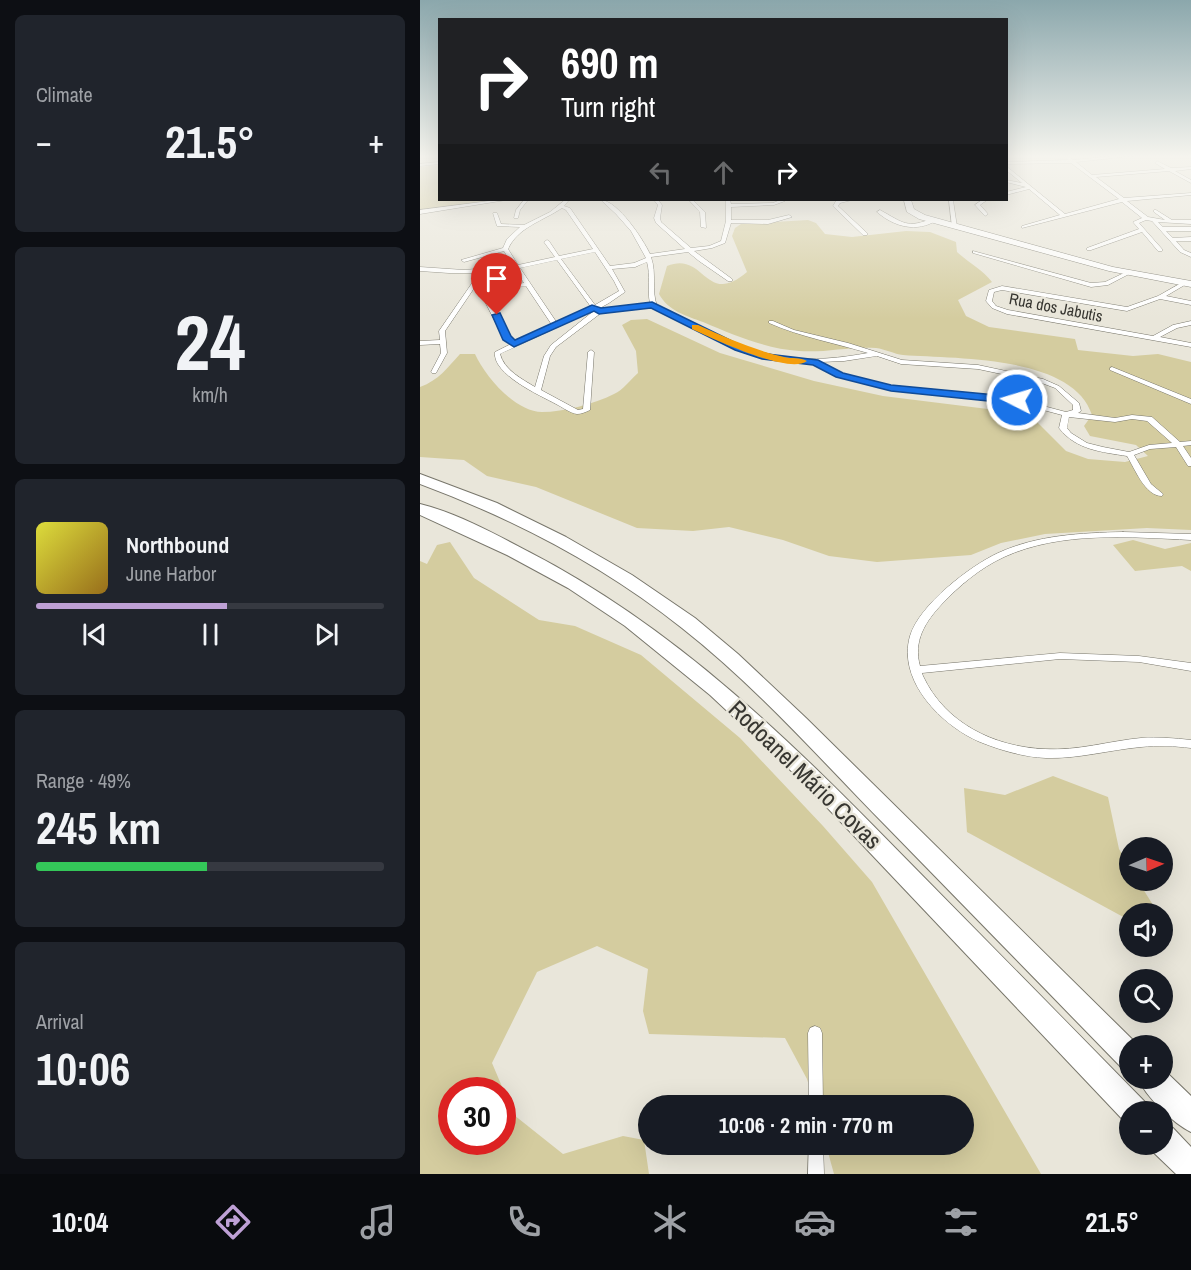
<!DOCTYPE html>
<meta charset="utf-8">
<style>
body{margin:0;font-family:"Archivo Narrow",sans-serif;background:#20242c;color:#f1f3f6;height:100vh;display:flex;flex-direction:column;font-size:22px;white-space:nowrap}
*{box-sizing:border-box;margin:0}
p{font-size:20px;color:#9ea1a6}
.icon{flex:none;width:33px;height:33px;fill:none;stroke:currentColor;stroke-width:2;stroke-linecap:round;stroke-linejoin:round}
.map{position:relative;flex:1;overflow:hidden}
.sheet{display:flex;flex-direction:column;gap:15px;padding:15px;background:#0d0f14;width:420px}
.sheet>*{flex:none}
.guide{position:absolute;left:18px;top:18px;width:570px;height:183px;border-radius:0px;box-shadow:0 6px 24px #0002;background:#202124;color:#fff;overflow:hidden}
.needle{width:39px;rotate:88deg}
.tools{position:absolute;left:699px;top:837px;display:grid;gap:12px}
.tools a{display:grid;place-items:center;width:54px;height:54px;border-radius:50%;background:#171b24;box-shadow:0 6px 24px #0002;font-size:30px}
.speed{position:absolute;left:18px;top:1077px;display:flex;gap:12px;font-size:30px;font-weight:700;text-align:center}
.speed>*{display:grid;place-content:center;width:78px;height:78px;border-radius:50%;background:#171b24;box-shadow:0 6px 24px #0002;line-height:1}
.speed .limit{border:9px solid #d22;background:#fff;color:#111}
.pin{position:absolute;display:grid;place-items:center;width:51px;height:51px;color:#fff;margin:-62px -26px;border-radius:50% 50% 50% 0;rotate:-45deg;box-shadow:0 0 6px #0007}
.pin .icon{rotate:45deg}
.me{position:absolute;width:66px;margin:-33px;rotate:275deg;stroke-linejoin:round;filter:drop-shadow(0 0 4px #0008)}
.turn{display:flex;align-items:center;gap:21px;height:126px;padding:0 24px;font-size:27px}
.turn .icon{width:78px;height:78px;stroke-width:2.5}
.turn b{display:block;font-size:42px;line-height:51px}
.lanes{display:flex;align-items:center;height:57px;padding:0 24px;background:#0003;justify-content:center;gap:30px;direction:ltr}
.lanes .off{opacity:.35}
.big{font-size:45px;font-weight:700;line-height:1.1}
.sheet .tile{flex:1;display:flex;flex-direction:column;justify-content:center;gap:9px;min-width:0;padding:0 21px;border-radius:9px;background:#20242c}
.sheet .dial{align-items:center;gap:0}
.dial b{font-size:78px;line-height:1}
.song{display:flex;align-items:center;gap:18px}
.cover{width:72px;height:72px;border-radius:9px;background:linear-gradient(135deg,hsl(60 70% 55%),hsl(40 70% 35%))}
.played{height:6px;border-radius:3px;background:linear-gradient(90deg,#bea0d5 55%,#363941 55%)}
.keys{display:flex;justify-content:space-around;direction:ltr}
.heat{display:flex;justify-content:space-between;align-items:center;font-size:33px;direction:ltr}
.charge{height:9px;border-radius:4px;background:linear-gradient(90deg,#34c759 49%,#363941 0)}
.trip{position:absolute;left:218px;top:1095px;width:336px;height:60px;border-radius:30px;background:#171b24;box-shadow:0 6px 24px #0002;font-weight:700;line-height:60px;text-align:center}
.tab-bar{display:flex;height:96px;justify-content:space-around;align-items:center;background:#090b0e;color:#9ea1a6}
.tab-bar .icon{width:42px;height:42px}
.tab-bar .selected{color:#bea0d5}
.tab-bar b{font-size:27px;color:#f1f3f6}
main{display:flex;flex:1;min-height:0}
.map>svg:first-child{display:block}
.green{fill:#d4cc9f;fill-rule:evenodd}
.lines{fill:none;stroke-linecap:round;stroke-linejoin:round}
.street-casing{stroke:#78766b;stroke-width:1}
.secondary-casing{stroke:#78766b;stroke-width:1}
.highway-casing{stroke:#78766b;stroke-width:2}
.street{fill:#fff;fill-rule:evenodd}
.secondary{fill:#fff;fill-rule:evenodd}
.highway{fill:#fff;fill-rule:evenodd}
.route{fill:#1a73e8;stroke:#114b97;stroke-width:1.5}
.slow{fill:#f59e0b}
.labels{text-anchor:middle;stroke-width:5;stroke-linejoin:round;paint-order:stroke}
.far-street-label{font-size:16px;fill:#373631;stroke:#e9e6da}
.near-street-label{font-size:24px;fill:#373631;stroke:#e9e6da}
</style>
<main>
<section class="sheet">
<div class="tile"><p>Climate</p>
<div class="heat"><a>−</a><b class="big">21.5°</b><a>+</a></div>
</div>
<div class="tile dial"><b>24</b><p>km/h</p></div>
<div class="tile">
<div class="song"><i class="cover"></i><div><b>Northbound</b><p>June Harbor</p></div></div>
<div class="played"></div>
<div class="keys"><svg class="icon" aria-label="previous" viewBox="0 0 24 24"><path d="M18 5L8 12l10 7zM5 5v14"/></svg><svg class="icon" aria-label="pause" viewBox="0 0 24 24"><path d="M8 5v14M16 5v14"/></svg><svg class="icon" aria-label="next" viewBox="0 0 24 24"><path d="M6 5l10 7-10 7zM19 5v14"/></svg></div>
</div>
<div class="tile"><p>Range · 49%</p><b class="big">245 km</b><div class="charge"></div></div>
<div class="tile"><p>Arrival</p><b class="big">10:06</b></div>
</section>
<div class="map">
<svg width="771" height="1174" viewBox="0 0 771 1174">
<rect width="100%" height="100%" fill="#e9e6da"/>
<path class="green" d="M19 165 20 200H75L0 210V167Z
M388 220 396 223 405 234 432 237 486 231 510 232 536 242 537 252C549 263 563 270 572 282L538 300 546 316 569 327 655 339 658 350 713 356 738 354 771 362V530L727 528 625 534 581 543 551 555 457 562 409 556 363 540 309 527 273 531 217 528 116 487 67 476 44 460 0 457V387C19 380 27 368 40 354H55C65 376 95 412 122 412 144 412 174 404 194 394 203 390 211 379 218 373L216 351 202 325 211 320 227 319 300 353 394 381 463 396 592 412 616 421 646 451 668 459 705 462 728 456 716 445 670 436 664 426 672 415C653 355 535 359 483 355 474 354 465 349 456 348 431 346 405 353 379 351 346 349 314 335 283 322 267 316 248 311 239 294L247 266C285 250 285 308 327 272L312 236 315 228 321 224Z
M713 540 745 549 771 543V571L762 566 715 571 693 545Z
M30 542 54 578 119 620 155 626 221 655 320 738 403 826 452 882 621 1174H414L406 1145 543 1144V1106L395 1105 387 1079 365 1038 229 1034 223 1011 228 969 177 946 117 972 72 1063 94 1115 143 1154 203 1136 224 1140 229 1174H0V561L7 564 17 545ZM32 1090H82V1142H32Z
M633 776 688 797 699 849 709 866 710 880 718 881 733 905 717 913 710 914 709 918 707 919 547 832 544 788 585 795Z"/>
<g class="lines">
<g class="street-casing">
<path id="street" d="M642 155H647L653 160 705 155H720L656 162 672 175 745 169 735 163 737 161 751 168 771 167V169L755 171 771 180V183L749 171 676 177 704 198 771 193V195L707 201 728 217 745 220 734 212V210H736L752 220H771V224L738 222 743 227H771V231H746L753 238 771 237V241H756L764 250 771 253V257L760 252 732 221 726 220 719 223 742 249V251H738L722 232 671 250H667V248L719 229 713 222 722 218 702 202 602 228V226L640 215 609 189 586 195V192L606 187 586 182V180L602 183 586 170V166L645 214 699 199 651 163 586 164V162L648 160Z
M20 162V164L0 166V164Z
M77 200H86L0 214V210Z
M104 200H108L100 210 98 218H94L96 210Z
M145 200H149L144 206 150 208 190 266 214 263 226 258 211 231 196 214 181 200C198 201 223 239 230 254L265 249 236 223 234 218 238 205 234 200H238L242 205 240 218 241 222 271 248 289 246 301 241 306 221V200H310L311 204 353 203 360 200H365V201L354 205 311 207V220H348L369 215 372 217 348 224 311 223 305 243 292 248 274 251 312 279V281H308L279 261 268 252 231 257C237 274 231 290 237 306 278 327 319 350 365 357 393 361 421 358 448 353 415 343 381 337 349 323V321H353L374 330 428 343 482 360 558 365 623 379 639 386 659 403 661 411 658 413 695 418 712 415 732 417 760 442 771 441V445L763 446 771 458V466H768L756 447 730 449 714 455 731 484 743 494 742 496C725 496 715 469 707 456 682 452 656 450 639 428L642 415 597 403 471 390 417 376 392 363 366 361 338 355 314 347 262 323 231 307 181 313 136 347 130 356 121 390 158 410 163 409 168 352 171 350 174 352 170 410C166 412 161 414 157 414 150 413 142 407 136 404 119 395 72 374 75 352L91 344 83 337 61 294 73 287 104 283 95 269 65 272 25 331 27 353 16 373H12L11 372 21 353 20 344 0 345V341L20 340 19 331 59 273H29L0 271V267L44 270 93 266 84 251 44 262 41 260 83 248 87 239 100 227 77 226 73 213H77L81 224 104 225 130 212ZM142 208 146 210 173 249 139 256 129 241 127 240 124 242 135 257 98 265 88 249C98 227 123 221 142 208ZM175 252 194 281 199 291 175 305 141 259ZM137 260 171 307 137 323 100 268ZM227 262C231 276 227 290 230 303L181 309 180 308 189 303 205 292 192 269 215 267ZM106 286 132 325 96 342 89 336 67 295 76 290ZM175 310 131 345 124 356 115 387C102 379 84 370 80 354ZM457 356 481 364 558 369 619 382 635 388 653 405V410L646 412 597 399 471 386 421 374 401 362 424 361ZM649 417 695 422 712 419 727 421 752 443 729 445 709 452 683 447 667 443 651 433 647 428Z
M269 200H273L285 212 286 228 281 227 280 212Z
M424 200H432L420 203 418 206 447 233V235H443L413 206 416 201Z
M529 200H533L537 227 532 226Z
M562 200H567L560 205 568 214 565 216 555 205Z
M460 210C484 223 486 229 514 218L517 220C497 233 474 227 457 212Z
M553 251 671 283 685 282 706 272 711 273 688 285 671 287 553 253Z
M763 282 768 283 746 296 771 301V305L740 299 707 311 582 290 574 292 572 301 576 306 588 310 733 336 753 325 771 321V325L757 328 740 337 771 343V347L587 314 572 308 566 301 569 290 582 286 707 307 738 296Z
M692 367 771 399V404L690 370V368Z
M703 532 771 534V540C710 537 641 531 584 557 560 568 539 586 522 604 505 622 493 641 500 666L640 653 719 656 771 663V671L719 662 640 659 502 673 503 676C525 723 574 747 625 749 658 751 689 741 721 738 738 737 754 738 771 740V748C754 746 738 745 721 747 689 750 658 759 626 758 603 757 580 750 560 742 522 726 477 681 490 636 499 605 550 566 578 553 617 535 661 533 703 532Z
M395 1026 400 1028 402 1033 403 1106H389L388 1033 390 1028Z
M389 1144H403L404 1174H388Z"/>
</g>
<g class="secondary-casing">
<path id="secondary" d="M484 200H491L494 209 505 215 693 267 771 281V287L689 271 499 219 487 212Z"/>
</g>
<g class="highway-casing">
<path id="highway" d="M0 474 77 503 146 537 212 575 275 618 318 654 386 718 719 1046H710V1070L700 1066C623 987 545 907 468 828 401 760 337 687 262 628 184 566 94 519 0 484Z
M0 504C37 513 75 534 109 552 258 629 375 745 491 864 569 943 647 1022 725 1102L729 1112H710V1124L705 1122 382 781 290 695 205 626 148 588 87 555 0 515Z
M742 1068 771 1096V1132C754 1124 725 1096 718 1078H742Z
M742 1124 753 1128 771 1147V1174H756L731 1150 729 1144H742Z"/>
</g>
<use href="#street" class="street"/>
<use href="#secondary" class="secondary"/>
<use href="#highway" class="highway"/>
</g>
<linearGradient id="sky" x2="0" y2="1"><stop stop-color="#8ba7ac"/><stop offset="0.49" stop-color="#f5f4ee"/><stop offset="1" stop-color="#f5f4ee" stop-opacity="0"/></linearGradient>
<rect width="771" height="319" fill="url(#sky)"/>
<path class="route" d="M232 302 322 346 347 354 398 360 423 373 471 385 597 397 602 400 597 404 471 391 416 377 393 365 342 359 315 350 231 308 179 314 174 311 94 347 83 340 72 315 80 313 91 336 95 340 172 305 181 308Z"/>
<path class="slow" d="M272 325H278C307 338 334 350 364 357 372 359 380 357 387 361 368 375 292 338 272 329Z"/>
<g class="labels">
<g class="far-street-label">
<text transform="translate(636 307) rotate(11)" y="6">Rua dos Jabutis</text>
</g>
<g class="near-street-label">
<text transform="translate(385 775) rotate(44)" y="8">Rodoanel Mário Covas</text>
</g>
</g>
</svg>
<div class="tools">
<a><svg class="needle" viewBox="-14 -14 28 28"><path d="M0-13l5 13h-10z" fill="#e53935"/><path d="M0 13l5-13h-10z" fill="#9ea1a6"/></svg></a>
<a><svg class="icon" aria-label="sound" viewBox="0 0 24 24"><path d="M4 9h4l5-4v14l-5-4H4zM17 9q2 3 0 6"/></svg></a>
<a><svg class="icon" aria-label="search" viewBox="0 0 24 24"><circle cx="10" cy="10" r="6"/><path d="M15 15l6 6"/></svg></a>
<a>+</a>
<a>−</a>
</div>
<div class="speed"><div class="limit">30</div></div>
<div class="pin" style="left:77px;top:315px;background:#d93025"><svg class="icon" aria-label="arrive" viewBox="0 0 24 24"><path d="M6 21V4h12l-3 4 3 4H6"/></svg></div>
<svg class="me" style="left:597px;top:400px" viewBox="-20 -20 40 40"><circle r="17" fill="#1a73e8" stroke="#fff" stroke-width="3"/><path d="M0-11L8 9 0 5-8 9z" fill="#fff"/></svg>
<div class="trip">10:06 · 2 min · 770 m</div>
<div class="guide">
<div class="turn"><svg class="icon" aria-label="right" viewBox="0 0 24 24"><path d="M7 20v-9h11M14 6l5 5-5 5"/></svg><div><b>690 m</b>Turn right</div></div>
<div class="lanes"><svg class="icon off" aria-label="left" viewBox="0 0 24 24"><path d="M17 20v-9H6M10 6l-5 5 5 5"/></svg><svg class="icon off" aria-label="ahead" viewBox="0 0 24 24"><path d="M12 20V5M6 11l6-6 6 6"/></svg><svg class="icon" aria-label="right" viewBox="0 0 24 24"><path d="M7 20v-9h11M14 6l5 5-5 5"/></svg></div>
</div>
</div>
</main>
<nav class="tab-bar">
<b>10:04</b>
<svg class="icon selected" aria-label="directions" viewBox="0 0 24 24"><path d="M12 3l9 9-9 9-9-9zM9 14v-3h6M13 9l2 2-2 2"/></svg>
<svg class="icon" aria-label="music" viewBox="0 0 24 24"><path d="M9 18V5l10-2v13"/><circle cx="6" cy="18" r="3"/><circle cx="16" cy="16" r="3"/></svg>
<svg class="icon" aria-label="phone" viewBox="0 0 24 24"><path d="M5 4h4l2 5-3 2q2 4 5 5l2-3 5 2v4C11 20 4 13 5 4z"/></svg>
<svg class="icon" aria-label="climate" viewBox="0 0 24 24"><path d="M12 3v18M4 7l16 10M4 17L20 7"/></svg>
<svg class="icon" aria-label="car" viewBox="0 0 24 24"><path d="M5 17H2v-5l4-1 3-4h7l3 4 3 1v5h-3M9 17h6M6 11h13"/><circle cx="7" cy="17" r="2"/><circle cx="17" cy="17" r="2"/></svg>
<svg class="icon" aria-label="filters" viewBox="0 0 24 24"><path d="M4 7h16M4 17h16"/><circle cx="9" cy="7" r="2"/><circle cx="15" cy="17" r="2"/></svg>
<b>21.5°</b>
</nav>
